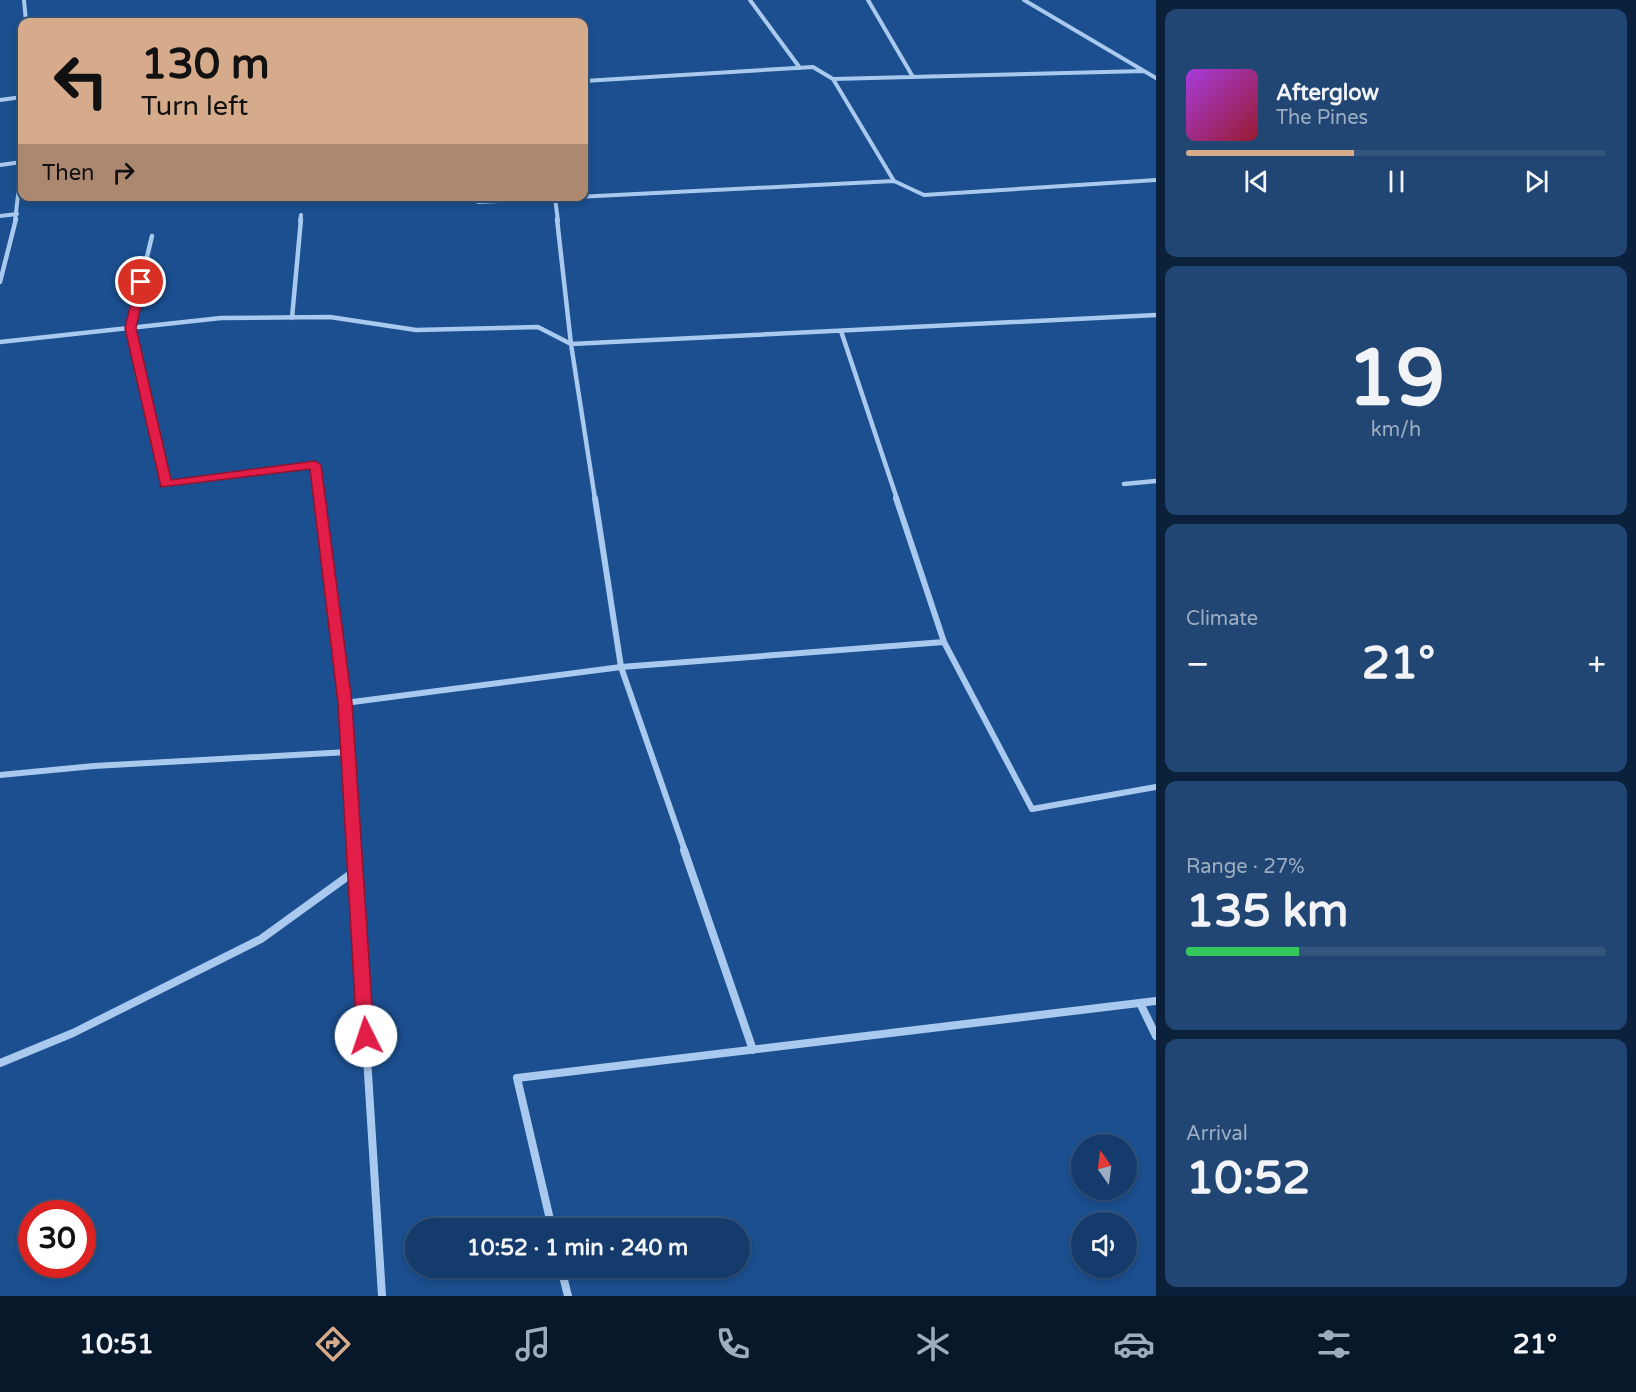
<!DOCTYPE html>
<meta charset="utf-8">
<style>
body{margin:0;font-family:"Varela Round",sans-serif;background:#214673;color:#f1f3f6;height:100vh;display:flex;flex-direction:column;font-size:22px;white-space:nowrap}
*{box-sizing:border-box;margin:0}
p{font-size:20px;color:#9dadc1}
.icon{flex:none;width:33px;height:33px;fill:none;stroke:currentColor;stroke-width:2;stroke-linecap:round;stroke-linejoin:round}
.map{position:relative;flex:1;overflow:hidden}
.details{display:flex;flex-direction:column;gap:9px;padding:9px;background:#0b203b;width:480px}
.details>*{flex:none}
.top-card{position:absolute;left:18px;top:18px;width:570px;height:183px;border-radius:12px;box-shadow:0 3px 9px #0003,0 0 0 2px #33557e;background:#d6ab8b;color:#111;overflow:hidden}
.needle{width:39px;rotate:346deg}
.controls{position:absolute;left:1071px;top:1134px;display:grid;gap:12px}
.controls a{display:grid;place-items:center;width:66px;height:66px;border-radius:50%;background:#143b6b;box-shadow:0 3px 9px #0003,0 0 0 2px #33557e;font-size:30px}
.speed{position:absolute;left:18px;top:1200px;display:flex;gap:12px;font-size:30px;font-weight:700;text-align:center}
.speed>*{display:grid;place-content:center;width:78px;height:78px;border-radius:50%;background:#143b6b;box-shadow:0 3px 9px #0003,0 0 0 2px #33557e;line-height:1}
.speed .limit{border:9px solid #d22;background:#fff;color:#111}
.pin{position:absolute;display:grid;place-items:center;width:51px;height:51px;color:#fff;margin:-26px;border:3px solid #fff;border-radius:50%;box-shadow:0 2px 6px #0007}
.me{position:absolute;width:66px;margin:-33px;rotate:356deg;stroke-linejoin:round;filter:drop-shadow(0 0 4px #0008)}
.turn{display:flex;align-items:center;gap:21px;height:126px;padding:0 24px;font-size:27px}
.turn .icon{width:78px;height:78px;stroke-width:2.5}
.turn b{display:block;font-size:42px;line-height:51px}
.then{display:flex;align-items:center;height:57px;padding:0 24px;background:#0003;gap:12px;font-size:22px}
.big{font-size:45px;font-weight:700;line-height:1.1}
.details .widget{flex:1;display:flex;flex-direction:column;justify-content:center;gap:9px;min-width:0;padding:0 21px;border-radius:12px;background:#214673}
.details .dial{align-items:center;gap:0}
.dial b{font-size:78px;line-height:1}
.song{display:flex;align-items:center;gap:18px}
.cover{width:72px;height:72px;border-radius:9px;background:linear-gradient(135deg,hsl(280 70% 55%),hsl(350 70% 35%))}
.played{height:6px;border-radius:3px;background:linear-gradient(90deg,#d6ab8b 40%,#33557e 40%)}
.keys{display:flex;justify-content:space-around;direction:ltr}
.heat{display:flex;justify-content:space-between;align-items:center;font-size:33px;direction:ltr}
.charge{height:9px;border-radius:4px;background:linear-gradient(90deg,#34c759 27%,#33557e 0)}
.trip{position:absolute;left:405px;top:1218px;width:345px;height:60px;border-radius:30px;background:#143b6b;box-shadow:0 3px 9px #0003,0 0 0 2px #33557e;font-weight:700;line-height:60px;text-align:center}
.tab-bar{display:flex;height:96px;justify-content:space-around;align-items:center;background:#08182b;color:#9dadc1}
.tab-bar .icon{width:42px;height:42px}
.tab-bar .current{color:#d6ab8b}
.tab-bar b{font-size:27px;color:#f1f3f6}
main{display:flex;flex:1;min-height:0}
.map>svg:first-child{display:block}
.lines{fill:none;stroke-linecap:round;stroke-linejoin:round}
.minor-far3{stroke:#a9c9ee;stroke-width:4}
.minor-far2{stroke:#a9c9ee;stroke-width:4.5}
.minor-far1{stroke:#a9c9ee;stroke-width:6}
.minor{stroke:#a9c9ee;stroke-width:8}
.route{fill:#e11d48;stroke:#92132f;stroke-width:1.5}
</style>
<main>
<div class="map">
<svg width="1156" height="1296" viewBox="0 0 1156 1296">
<rect width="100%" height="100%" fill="#1b4f8f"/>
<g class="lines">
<path class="minor-far3" d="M24 0 26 22
M750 0 800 68
M868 0 913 77
M1024 0 1156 78
M263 22 270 21
M833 79 894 181
M584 81 813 67 833 79 1144 71
M0 100 22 97
M0 165 22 162
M555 198 558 221
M478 202 894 181 924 195 1156 180
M0 216 17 214
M15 221 22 161
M300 221 301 215"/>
<path class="minor-far2" d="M557 219 571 344
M152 236 130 328 166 484 315 465 319 499
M0 282 16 219
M292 318 301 219
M841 331 897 499
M0 342 221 318 330 317 416 330 538 327 571 344
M1124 484 1156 481
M595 499 571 344 1156 315"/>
<path class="minor-far1" d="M319 498 345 703
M595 498 621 667 685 851
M944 642 1032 809 1156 787
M0 775 94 766 348 752
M354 851 345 703 621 667 944 642 896 498"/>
<path class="minor" d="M354 850 382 1296
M684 850 753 1050
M1140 1003 1156 1036
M0 1063 73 1033 261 939 355 871
M552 1228 517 1078 1156 1001
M561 1268 568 1296"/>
</g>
<path class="route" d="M141 279 146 282 136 328 171 480 315 461 321 465 352 703 374 1036 372 1042 366 1044 360 1042 357 1036 338 703 310 469 161 487 125 328 136 282Z"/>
</svg>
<div class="controls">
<a><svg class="needle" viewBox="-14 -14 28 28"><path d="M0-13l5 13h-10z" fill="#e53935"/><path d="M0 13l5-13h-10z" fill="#9dadc1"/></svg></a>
<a><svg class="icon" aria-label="sound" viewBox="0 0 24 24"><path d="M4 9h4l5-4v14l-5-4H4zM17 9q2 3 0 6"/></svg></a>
</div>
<div class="speed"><div class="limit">30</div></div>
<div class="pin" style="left:141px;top:282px;background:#d93025"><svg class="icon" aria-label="arrive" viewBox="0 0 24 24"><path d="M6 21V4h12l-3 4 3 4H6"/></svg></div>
<svg class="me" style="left:366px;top:1036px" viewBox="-20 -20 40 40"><circle r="19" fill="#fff"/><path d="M0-13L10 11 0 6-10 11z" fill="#e11d48"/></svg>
<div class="trip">10:52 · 1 min · 240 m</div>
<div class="top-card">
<div class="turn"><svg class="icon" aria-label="left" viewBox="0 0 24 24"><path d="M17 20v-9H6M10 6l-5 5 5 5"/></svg><div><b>130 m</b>Turn left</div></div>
<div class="then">Then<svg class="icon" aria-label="right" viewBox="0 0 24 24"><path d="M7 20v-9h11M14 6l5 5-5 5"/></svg></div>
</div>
</div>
<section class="details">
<div class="widget">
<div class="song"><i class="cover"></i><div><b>Afterglow</b><p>The Pines</p></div></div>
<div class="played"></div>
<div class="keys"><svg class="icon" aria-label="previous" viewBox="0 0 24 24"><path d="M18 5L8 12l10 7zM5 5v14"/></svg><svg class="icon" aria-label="pause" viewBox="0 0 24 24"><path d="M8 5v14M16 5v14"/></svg><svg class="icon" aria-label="next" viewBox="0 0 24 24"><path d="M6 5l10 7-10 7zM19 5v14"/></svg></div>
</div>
<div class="widget dial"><b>19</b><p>km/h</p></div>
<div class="widget"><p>Climate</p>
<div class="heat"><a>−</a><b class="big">21°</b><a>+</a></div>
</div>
<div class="widget"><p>Range · 27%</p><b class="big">135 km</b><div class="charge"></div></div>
<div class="widget"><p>Arrival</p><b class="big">10:52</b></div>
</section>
</main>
<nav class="tab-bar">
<b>10:51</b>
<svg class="icon current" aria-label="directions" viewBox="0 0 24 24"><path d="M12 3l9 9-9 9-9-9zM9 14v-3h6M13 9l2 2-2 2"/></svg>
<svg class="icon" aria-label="music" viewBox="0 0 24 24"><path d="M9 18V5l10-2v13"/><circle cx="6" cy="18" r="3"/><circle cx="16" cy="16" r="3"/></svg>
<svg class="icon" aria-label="phone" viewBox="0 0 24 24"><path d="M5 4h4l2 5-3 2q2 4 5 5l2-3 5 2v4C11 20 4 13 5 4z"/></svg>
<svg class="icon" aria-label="climate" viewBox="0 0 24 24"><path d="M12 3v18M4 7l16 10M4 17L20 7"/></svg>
<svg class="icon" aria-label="car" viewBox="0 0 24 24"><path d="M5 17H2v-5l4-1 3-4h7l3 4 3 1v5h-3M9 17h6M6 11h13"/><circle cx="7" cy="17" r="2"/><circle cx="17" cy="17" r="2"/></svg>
<svg class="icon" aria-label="filters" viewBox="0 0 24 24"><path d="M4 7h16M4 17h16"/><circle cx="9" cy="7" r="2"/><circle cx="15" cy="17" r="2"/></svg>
<b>21°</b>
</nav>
